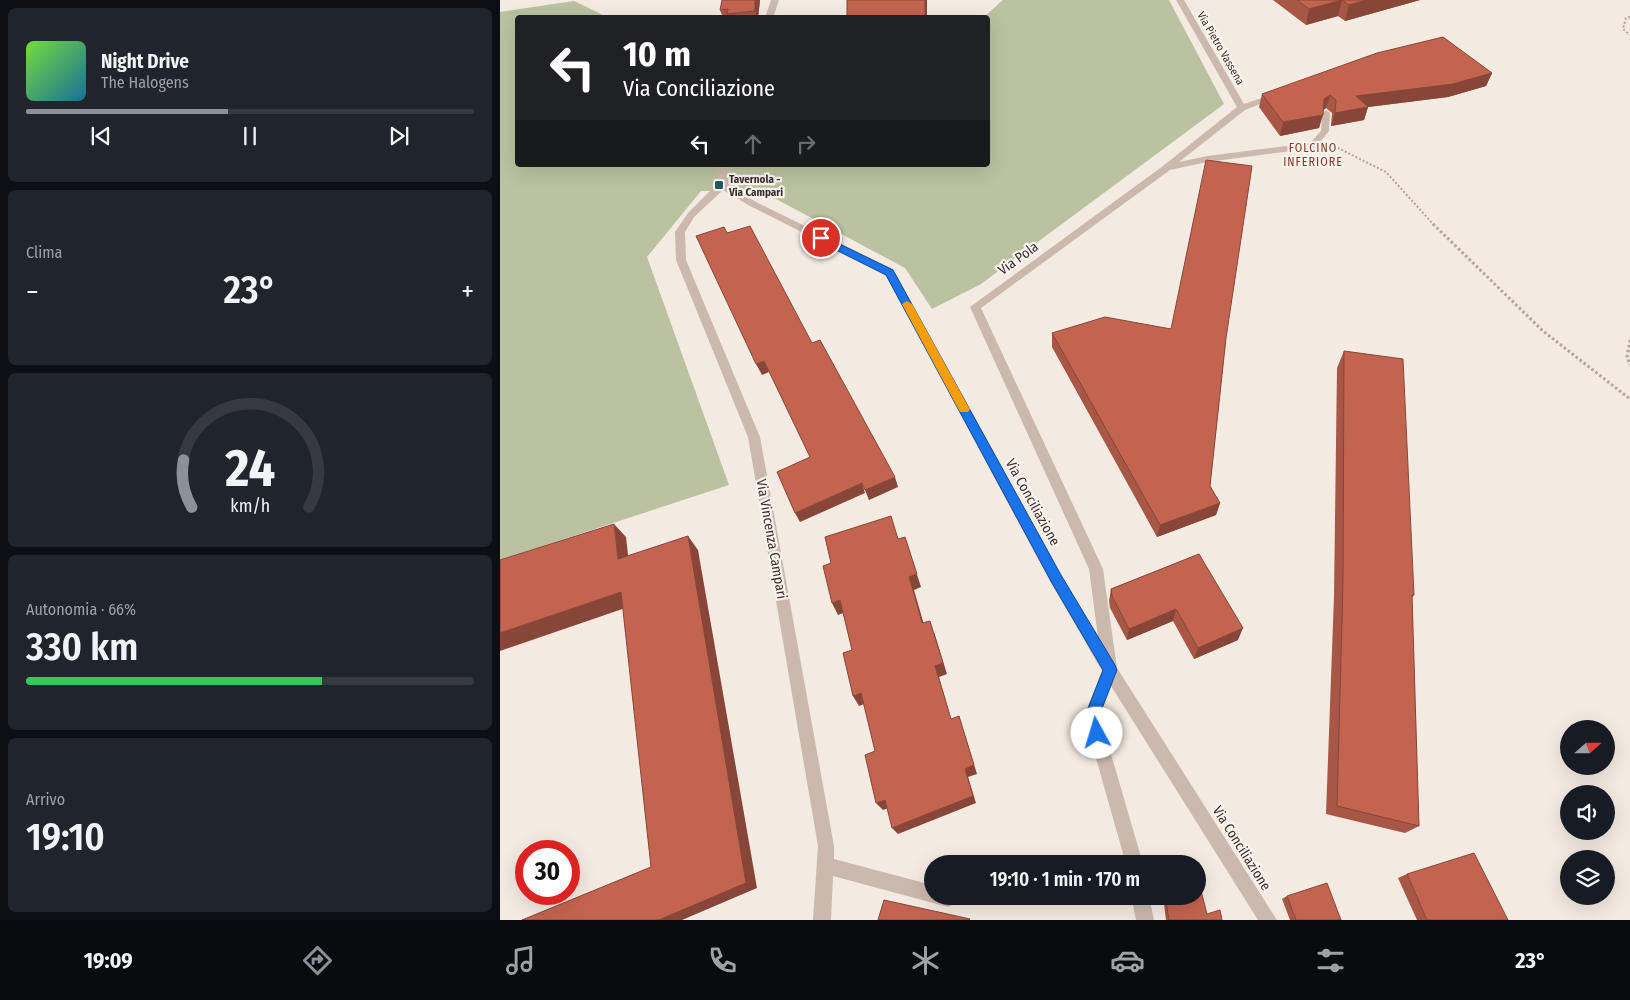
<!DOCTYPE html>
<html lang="it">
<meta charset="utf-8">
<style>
body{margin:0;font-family:"Fira Sans Condensed",sans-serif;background:#20242c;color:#f1f3f6;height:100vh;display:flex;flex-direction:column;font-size:19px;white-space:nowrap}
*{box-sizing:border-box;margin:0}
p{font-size:16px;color:#9ea1a6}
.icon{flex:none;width:28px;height:28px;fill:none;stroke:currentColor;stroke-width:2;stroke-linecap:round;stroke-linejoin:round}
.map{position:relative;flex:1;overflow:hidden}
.drawer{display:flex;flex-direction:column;gap:8px;padding:8px;background:#0d0f14;width:500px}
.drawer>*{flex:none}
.top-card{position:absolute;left:15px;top:15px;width:475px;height:152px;border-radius:5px;box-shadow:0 5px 20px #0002;background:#202124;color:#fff;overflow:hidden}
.needle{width:32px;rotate:69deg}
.tools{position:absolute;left:1060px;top:720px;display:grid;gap:10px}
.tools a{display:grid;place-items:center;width:55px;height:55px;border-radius:50%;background:#171b24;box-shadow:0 5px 20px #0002;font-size:25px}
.speed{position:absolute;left:15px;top:840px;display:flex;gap:10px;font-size:25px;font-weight:700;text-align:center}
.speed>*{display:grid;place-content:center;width:65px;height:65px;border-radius:50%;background:#171b24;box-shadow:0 5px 20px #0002;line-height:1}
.speed .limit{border:8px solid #d22;background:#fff;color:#111}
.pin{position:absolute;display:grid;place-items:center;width:42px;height:42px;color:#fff;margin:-21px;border:2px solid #fff;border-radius:50%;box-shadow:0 1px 5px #0007}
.me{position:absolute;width:55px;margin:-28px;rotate:354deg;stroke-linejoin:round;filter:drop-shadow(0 0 4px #0008)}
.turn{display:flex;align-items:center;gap:18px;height:105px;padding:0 25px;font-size:22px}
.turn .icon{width:65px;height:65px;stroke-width:2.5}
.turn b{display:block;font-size:35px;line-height:42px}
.lanes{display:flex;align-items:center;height:48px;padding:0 25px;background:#0003;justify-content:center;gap:25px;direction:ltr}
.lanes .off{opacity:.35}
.big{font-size:38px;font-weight:600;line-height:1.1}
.drawer .widget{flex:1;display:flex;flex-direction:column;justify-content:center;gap:8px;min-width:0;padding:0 18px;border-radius:8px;background:#20242c}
.drawer .dial{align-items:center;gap:0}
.dial svg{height:130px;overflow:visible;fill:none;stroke:#363941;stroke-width:7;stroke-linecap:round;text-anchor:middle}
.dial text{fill:#f1f3f6;stroke:none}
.song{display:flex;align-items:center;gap:15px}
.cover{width:60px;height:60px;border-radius:8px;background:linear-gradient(135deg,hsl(100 70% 55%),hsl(200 70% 35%))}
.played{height:5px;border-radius:2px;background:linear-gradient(90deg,#8c9099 45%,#363941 45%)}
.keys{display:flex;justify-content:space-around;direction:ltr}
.heat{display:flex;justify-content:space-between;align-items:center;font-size:28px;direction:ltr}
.charge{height:8px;border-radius:4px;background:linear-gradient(90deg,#34c759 66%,#363941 0)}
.trip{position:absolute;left:424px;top:855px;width:282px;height:50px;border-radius:25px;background:#171b24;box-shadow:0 5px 20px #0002;font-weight:600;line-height:50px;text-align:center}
.tabs{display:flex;height:80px;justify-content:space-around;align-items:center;background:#090b0e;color:#9ea1a6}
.tabs .icon{width:35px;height:35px}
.tabs .active{color:#8c9099}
.tabs b{font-size:22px;color:#f1f3f6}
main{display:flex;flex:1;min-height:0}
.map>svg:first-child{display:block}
.green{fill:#bac2a1}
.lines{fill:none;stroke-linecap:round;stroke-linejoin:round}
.path-far1{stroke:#b7a397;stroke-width:2;stroke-dasharray:2 2;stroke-linecap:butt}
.path{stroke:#b7a397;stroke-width:3;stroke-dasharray:2.5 2.5;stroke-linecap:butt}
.minor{fill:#ccb9ad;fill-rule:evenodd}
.wall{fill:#a85645}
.shaded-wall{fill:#884638}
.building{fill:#c36450;stroke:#884638}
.route{fill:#1a73e8;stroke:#114b97}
.slow{fill:#f59e0b}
.poi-dot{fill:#225b5b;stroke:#faf4ee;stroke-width:2}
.labels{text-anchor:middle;stroke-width:4.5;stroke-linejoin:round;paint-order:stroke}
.far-street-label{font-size:11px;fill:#3a2f2c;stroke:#faf4ee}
.far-poi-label{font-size:11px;font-weight:bold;fill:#3a2f2c;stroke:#faf4ee;text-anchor:start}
.far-neighbourhood-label{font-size:12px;letter-spacing:1px;fill:#873726;stroke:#faf4ee}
.street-label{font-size:14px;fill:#3a2f2c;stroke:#faf4ee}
</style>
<main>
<section class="drawer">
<div class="widget">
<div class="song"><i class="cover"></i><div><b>Night Drive</b><p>The Halogens</p></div></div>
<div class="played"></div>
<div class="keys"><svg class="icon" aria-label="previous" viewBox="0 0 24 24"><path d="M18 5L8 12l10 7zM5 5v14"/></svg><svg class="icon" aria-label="pause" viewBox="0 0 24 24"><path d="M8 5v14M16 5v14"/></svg><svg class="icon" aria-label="next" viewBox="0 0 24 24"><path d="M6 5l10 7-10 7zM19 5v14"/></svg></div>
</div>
<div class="widget"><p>Clima</p>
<div class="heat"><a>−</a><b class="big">23°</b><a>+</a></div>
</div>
<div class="widget dial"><svg viewBox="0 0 100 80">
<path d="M14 69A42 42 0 1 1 86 69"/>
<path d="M14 69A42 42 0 0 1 9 40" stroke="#8c9099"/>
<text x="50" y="56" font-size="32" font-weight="700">24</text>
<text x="50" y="72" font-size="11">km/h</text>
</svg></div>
<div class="widget"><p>Autonomia · 66%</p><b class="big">330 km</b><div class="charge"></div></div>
<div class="widget"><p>Arrivo</p><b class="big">19:10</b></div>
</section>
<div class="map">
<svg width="1130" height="920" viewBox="0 0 1130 920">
<rect width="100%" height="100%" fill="#f3eae2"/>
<path class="green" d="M503 0H669L724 104 481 284 432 309 405 268 261 191H201L147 257 229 485 0 560V12L74 1 107 17 18 18V165H488V18L484 17Z"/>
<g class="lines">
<path class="path-far1" d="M1130 17 1126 18 1123 29 1130 35
M834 146 886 172 934 225"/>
<path class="path" d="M933 224 1043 331 1130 399
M1130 340 1127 357 1130 365"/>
<path class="minor" d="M271 0H279L273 18H265Z
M676 0H684L744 104 776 93 780 96 745 110 679 162 707 156 810 143 821 131 822 113 826 110 830 113 829 131 816 147 813 148 707 162 670 170 481 308 603 569 617 668 777 920H758L611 686 600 716 643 864H626L584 716 602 671 551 583 385 274 250 206 223 190 194 217 185 232 186 260 260 437 334 846V859L432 885V896H456L457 898 454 904 448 907 333 876 331 920H313L318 846 248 437 176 260 175 232 188 213 217 184V165H227V184L256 202 393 269 561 575 598 637 589 569 470 307 663 166 737 107Z
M631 896H649L654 920H636Z"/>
</g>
<path class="wall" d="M222 0H260L258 18H223L220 10Z
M773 0H920L845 21 838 16 806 25Z
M992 73 986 86 948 97 868 107 864 120 831 126 832 113 826 108 823 110 819 128 780 136 759 107 762 94Z
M671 329 726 338 710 486 720 503 716 515 657 537 552 347V333Z
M844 351 914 595 912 598 919 826 905 833 826 814 834 596 837 368Z
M699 554 738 640 694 659 673 621 627 640 610 608 609 601 611 589Z
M907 874 1008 920H917L898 878Z
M663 896H698L707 914 722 920H666Z
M787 896 841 920H790L782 899Z"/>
<path class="shaded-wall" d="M255 0H260L258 18H257L255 11Z
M425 0H427V18H414Z
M842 0 838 16 806 25 809 9Z
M867 0H920L845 21 849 5Z
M992 73 986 86 948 97 868 107 864 120 831 126 835 113 856 96Z
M830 95 826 108 820 113 824 99Z
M823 115 819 128 780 136 783 122Z
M264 361 269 372 262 375 256 364Z
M395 477 398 487 369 500 365 490Z
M362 483 365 493 300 522 295 513Z
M720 503 716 515 657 537 660 525Z
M114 524 126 537 130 572 118 559Z
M188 536 198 550 257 888 182 920H159Z
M405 537 421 587 414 590 427 635 422 623 409 577Z
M121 592 134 605 0 651V633Z
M340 600 346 612 338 615 332 603Z
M676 609 673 621 627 640 629 629Z
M743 628 738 640 694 659 698 648Z
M434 632 447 674 439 677 454 729 451 719 435 666Z
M361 693 367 703 359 706 353 696Z
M459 716 477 774 468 777 476 803 398 834 392 828 465 769Z
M385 800 391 807 383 810 376 803Z"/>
<path class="building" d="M222 0H255V11L227 14 228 9 220 10Z
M347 0H425V16L414 18H347Z
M797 0H867L849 5 842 0 809 9Z
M943 37 992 73 953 84 856 96 868 107 835 113 836 100 830 95 824 99 823 115 783 122 762 94 877 53Z
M706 160 752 166 726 338 710 486 720 503 660 525 552 333 605 317 671 329Z
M250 226 312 343 320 340 395 477 365 490 362 483 295 513 277 472 310 457 264 361 256 364 196 236 224 227 227 233Z
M844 351 903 359 914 595H912L919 826 837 806 843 582Z
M391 516 398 539 405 537 417 574 409 577 415 597 422 623 430 621 443 663 435 666 451 719 459 716 474 765 465 769 473 796 392 828 385 800 376 803 365 755 375 751 361 693 353 696 343 653 352 650 340 600 332 603 323 566 331 563 325 537Z
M114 524 118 559 188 536 246 883 159 920H22L151 867 121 592 0 633V560Z
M699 554 743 628 698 648 676 609 629 629 612 596 611 589Z
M974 853 1008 920H927L907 874Z
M698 883H699L707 914 720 910 722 920H669L665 896H698Z
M827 883 841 920H796L787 896Z
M384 900 470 919 469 920H378Z"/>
<path class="route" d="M321 235 393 270 561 575 615 665 617 670 599 716 604 733 602 738 597 740 592 738 585 716 603 670 552 583 386 275 318 241 317 238Z"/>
<path class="slow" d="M407 301 412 304 468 406 470 409 468 412H460L402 304Z"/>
<rect class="poi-dot" x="214" y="180" width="10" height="10" rx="2.5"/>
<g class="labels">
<g class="far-street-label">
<text transform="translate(721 48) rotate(60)" y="4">Via Pietro Vassena</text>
</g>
<g class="far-poi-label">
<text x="229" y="183">Tavernola -<tspan x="229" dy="13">Via Campari</tspan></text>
</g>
<g class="far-neighbourhood-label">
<text x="813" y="152">FOLCINO<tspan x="813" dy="14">INFERIORE</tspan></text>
</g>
<g class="street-label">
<text transform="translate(518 258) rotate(-36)" y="5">Via Pola</text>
<text transform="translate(533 502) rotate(61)" y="5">Via Conciliazione</text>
<text transform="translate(272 539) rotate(80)" y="5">Via Vincenza Campari</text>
<text transform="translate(742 848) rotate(58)" y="5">Via Conciliazione</text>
</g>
</g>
</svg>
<div class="tools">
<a><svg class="needle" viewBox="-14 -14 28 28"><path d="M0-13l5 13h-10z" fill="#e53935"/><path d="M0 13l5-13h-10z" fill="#9ea1a6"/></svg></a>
<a><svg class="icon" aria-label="sound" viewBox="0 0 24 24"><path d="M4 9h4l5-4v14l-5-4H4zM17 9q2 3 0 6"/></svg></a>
<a><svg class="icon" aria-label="layers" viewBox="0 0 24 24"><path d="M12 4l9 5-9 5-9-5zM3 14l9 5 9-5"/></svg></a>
</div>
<div class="speed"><div class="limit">30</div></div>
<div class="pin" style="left:321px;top:238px;background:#d93025"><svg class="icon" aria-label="arrive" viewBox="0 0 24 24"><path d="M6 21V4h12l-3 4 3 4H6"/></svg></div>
<svg class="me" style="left:597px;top:733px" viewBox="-20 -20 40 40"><circle r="19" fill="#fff"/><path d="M0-13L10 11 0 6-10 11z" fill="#1a73e8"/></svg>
<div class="trip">19:10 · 1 min · 170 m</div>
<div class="top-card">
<div class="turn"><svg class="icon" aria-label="left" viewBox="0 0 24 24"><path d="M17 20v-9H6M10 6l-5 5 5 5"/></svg><div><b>10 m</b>Via Conciliazione</div></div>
<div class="lanes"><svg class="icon" aria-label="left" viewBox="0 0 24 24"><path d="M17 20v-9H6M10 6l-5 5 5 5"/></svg><svg class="icon off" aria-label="ahead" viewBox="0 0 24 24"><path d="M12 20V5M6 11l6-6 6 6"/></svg><svg class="icon off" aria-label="right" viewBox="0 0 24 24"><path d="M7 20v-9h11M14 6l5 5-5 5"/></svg></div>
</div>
</div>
</main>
<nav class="tabs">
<b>19:09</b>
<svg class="icon active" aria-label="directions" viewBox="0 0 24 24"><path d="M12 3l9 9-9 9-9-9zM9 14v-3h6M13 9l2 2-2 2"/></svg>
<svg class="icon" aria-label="music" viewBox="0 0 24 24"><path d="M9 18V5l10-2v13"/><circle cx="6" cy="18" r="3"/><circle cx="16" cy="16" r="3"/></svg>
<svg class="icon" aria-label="phone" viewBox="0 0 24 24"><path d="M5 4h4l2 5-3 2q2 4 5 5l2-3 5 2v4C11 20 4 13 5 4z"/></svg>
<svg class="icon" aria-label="climate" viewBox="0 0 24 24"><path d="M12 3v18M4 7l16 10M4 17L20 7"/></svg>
<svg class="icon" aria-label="car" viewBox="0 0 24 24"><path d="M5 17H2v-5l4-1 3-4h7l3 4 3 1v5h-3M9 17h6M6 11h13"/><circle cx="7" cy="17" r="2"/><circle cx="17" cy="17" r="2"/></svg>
<svg class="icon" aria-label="filters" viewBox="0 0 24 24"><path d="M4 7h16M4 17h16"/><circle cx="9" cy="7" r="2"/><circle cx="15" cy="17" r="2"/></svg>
<b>23°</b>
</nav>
